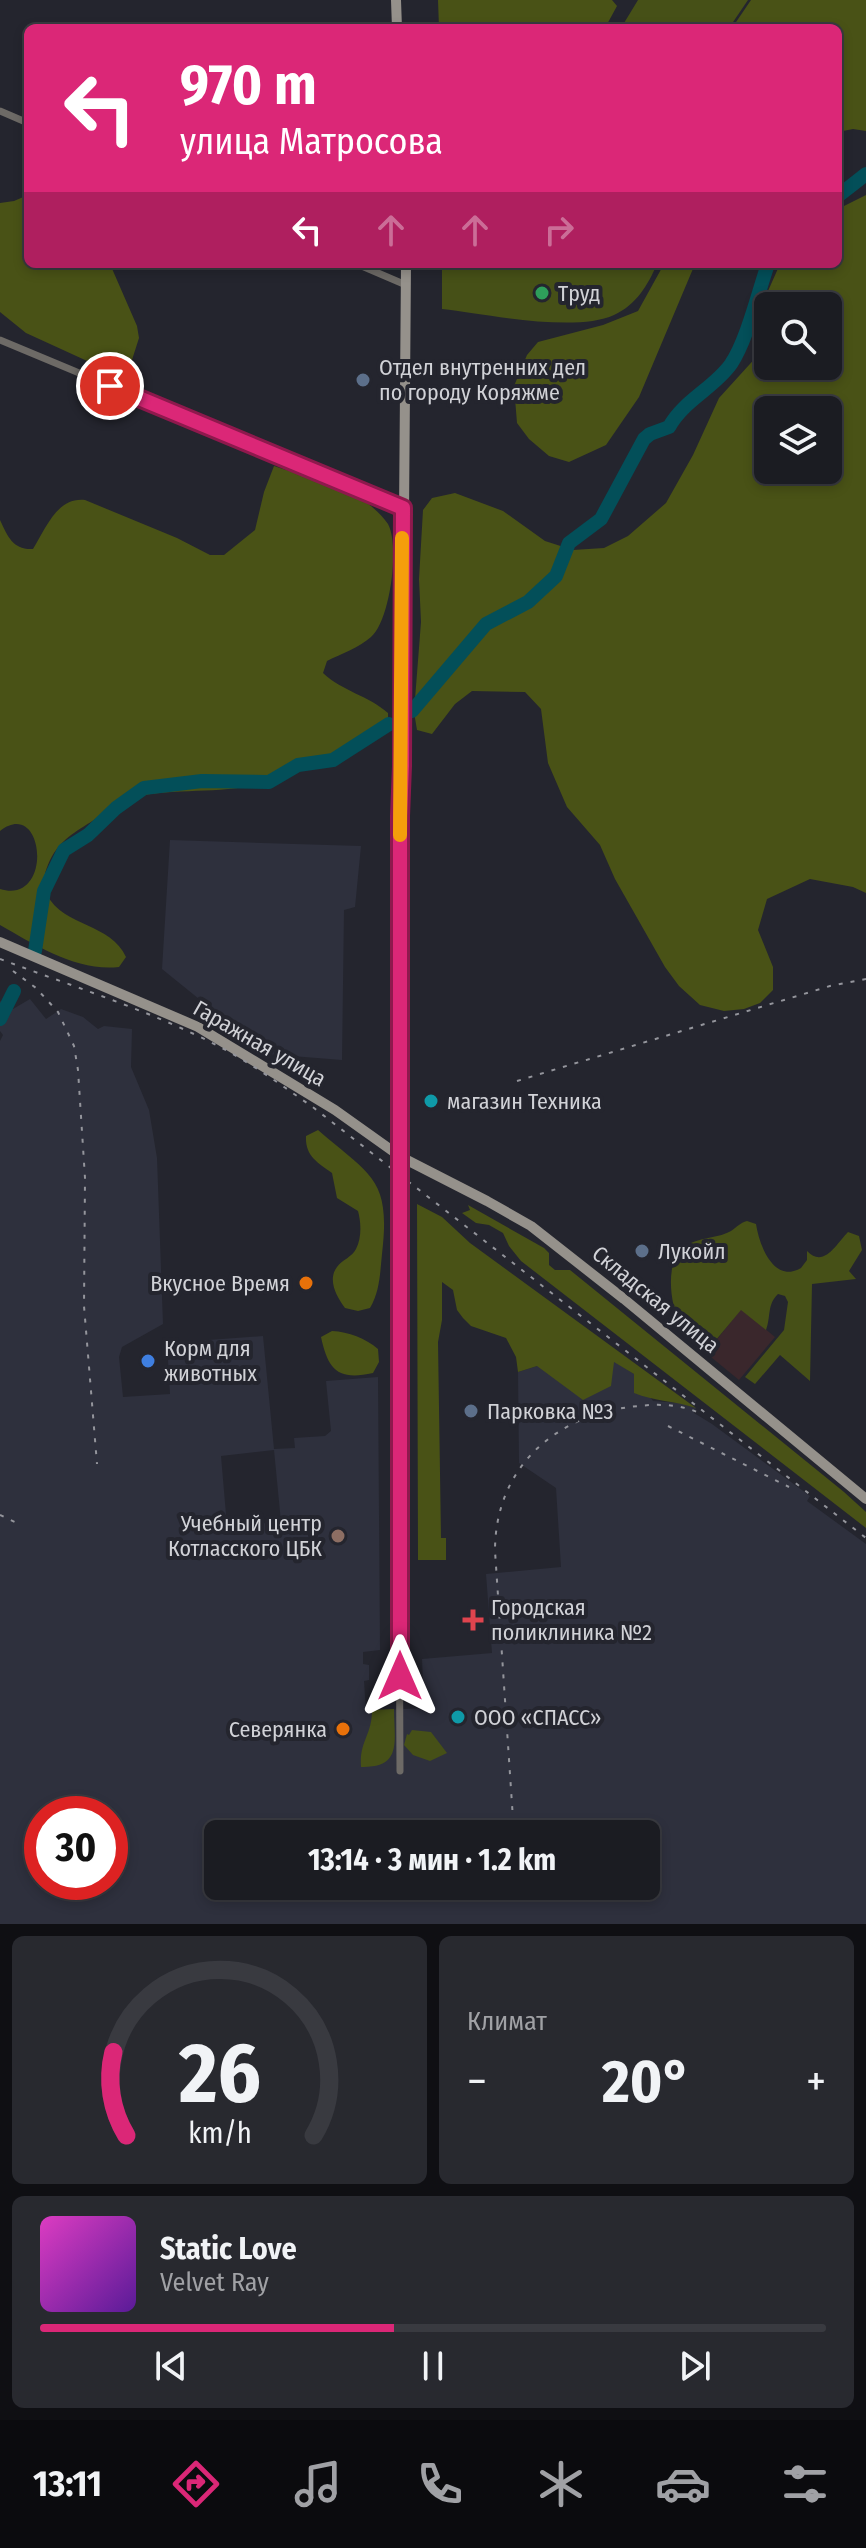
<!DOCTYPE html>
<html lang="ru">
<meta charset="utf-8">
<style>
body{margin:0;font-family:"Fira Sans Condensed",sans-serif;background:#28292f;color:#f1f3f6;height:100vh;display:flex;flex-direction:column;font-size:30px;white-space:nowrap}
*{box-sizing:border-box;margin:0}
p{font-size:26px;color:#a0a1a5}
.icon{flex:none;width:44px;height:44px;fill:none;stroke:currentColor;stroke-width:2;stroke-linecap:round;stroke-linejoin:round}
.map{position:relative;height:1924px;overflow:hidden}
.panel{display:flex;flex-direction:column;gap:12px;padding:12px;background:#0f0f13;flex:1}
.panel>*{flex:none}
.guide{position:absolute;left:24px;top:24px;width:818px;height:244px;border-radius:12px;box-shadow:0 4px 12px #0003,0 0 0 2px #393a40;background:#db2777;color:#fff;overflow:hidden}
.fabs{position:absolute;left:754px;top:292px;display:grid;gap:16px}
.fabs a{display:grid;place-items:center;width:88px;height:88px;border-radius:12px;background:#1b1c22;box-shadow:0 4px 12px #0003,0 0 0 2px #393a40;font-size:40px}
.speed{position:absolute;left:24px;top:1796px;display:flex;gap:16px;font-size:40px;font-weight:700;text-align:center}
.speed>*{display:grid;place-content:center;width:104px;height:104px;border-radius:50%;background:#1b1c22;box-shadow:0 4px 12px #0003,0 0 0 2px #393a40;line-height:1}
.speed .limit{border:12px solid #d22;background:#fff;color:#111}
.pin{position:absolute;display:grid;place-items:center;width:68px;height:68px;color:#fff;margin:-34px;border:4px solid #fff;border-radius:50%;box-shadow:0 2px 8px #0007}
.me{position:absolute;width:88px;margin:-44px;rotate:0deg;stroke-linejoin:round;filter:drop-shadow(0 0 6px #0008)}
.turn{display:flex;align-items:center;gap:28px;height:168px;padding:0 24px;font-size:36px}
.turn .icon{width:104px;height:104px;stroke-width:2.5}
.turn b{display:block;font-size:56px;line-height:68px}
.lanes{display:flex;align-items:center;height:76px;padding:0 24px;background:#0003;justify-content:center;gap:40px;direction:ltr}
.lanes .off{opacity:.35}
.big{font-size:60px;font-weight:700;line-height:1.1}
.panel .widget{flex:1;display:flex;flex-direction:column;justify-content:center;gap:12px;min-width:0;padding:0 28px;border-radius:12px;background:#28292f}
.panel .dial{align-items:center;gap:0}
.dial svg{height:208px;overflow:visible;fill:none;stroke:#393a40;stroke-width:7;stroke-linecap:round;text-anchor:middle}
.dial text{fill:#f1f3f6;stroke:none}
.song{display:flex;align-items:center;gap:24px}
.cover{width:96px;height:96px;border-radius:12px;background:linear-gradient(135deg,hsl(310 70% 55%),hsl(270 70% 35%))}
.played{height:8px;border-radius:4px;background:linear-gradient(90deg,#db2777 45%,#393a40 45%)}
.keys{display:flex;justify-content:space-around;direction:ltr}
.heat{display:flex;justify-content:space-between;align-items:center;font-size:44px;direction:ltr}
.panel .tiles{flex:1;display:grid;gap:12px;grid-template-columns:1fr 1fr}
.widget:last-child{grid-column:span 2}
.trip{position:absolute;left:204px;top:1820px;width:456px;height:80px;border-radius:12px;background:#1b1c22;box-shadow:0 4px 12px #0003,0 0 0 2px #393a40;font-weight:700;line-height:80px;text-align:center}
.menu{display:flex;height:128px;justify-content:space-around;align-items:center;background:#0b0b0e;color:#a0a1a5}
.menu .icon{width:56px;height:56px}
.menu .current{color:#db2777}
.menu b{font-size:36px;color:#f1f3f6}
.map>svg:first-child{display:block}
.commercial{fill:#3a272c}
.built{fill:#2e303d;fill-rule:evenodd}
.green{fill:#465017}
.forest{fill:#495216;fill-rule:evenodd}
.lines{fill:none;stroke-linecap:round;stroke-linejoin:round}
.river{stroke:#034f59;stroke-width:14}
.street{stroke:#6d6a66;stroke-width:7}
.secondary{stroke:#95918b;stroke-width:10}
.rail{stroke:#94959c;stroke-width:2;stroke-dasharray:4 8;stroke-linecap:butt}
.route-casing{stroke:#8e194d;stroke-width:20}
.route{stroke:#db2777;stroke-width:14}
.slow{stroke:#f59e0b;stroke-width:14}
.leisure-dot{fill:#2e9e5b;stroke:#24252e;stroke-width:3}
.service-dot{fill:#5c6f8a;stroke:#24252e;stroke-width:3}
.culture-dot{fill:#0f9aa8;stroke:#24252e;stroke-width:3}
.food-dot{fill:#e8710a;stroke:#24252e;stroke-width:3}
.shop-dot{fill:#3f7fe0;stroke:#24252e;stroke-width:3}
.education-dot{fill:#8d6e63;stroke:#24252e;stroke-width:3}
.health-dot{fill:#e0444e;stroke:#24252e;stroke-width:3}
.labels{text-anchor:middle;stroke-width:8;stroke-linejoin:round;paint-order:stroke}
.poi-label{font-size:22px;fill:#d1d2d7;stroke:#24252e;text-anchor:start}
.street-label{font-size:22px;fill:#d1d2d7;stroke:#24252e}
</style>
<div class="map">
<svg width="866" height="1924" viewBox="0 0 866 1924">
<rect width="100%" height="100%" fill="#24252e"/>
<path class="commercial" d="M741 1309 775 1337 739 1380 706 1353Z"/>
<path class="built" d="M170 840 361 846 355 907 344 910 342 1060 267 1054 162 969Z
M30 999 46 1019 61 1009 83 1017 98 1029 104 1026 132 1029 131 1067 149 1110 157 1158 163 1324 122 1347 119 1357 123 1397 170 1394 167 1343 263 1336 274 1449 295 1448 294 1438 325 1436 331 1431 326 1381 378 1377 380 1650 363 1652V1664L369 1665V1680L364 1681 366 1711 424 1708 422 1659 492 1653 486 1574 561 1567 556 1488 519 1463 518 1372 537 1366 614 1361 634 1374 653 1401 681 1403 696 1408 694 1413 712 1424 810 1496 807 1501 866 1544V1924H0V1041L3 1035 0 1031V1001L13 1009ZM274 1450 281 1522 227 1526 221 1456ZM42 1814H110V1882H42ZM218 1834H646V1886H218Z"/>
<path class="green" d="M638 0H748L729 28H621Z
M442 264H657C648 285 636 305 614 315 575 333 486 314 442 309Z
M747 1221 756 1224C759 1245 774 1284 801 1268L807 1260V1251C824 1269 837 1243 848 1232L859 1236 862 1250 849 1271 856 1279 812 1284 810 1381 780 1355 755 1384 745 1377 784 1330 788 1302 785 1296 778 1294C767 1304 771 1317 766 1330L741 1310 710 1347C679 1355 658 1275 680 1251 694 1236 715 1240 731 1231 737 1227 740 1223 747 1221Z
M394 1709C394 1741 403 1768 361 1767 359 1741 372 1736 372 1710Z
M412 1730 431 1732 447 1753 430 1761 413 1755 404 1745 407 1734 409 1735Z"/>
<path class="forest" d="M438 0H612L617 6 605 28H439Z
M751 0H866V131L853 129 838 132V28H732Z
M28 195V264H110L137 326 139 338 131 363 121 371H109L26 333 0 312V203L14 201Z
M866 195V893L853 887 810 879 767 899 758 930 773 967V990L760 1003 744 1009 724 1011 700 1005 679 986 665 967 615 879 600 845 567 807 548 763 541 709 525 692 472 691 455 704 432 734 417 730 414 712 421 622 419 579 423 510 432 498 455 493 503 511 545 541 573 550 604 548 628 536 666 503 693 455 719 398 768 344V291L780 264H838V209ZM828 306V366H768V306ZM768 410H828V470H768Z
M664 264H695L639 397 606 445 569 462 549 456 529 439 517 423 514 386 527 355 538 342 603 325 638 311Z
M274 466C306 477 345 484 371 506 377 511 384 518 388 524 400 546 390 621 371 637 360 647 341 654 327 661L323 673C342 691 369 696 388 713V725L380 735C336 755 292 780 244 787 202 794 159 787 118 802 109 805 102 815 94 820 75 832 60 840 50 860 45 871 41 884 47 895 64 927 111 923 126 957L119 967C78 972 35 945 0 925V889C54 906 45 796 0 831V520C8 537 13 550 33 549 46 528 57 497 85 500L177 538 210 555H224L255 530 264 492Z
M318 1130C371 1176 391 1178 382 1254 380 1273 380 1291 370 1308L358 1311 345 1308C337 1297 327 1280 337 1267 342 1260 352 1257 356 1249 362 1238 361 1222 358 1211L337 1198 332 1173C317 1162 305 1156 306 1136Z
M417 1204 442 1217 470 1243 696 1408C675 1401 654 1401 634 1393V1374L614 1362 611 1386 583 1400 537 1366 518 1372 516 1357 506 1338 471 1326 463 1318 457 1310 453 1290 442 1282V1320L438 1342 441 1538H446V1560H418Z
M468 1205 544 1248 549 1253V1265L555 1270H570L844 1492 866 1512V1528L521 1261 509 1246 503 1233 489 1225 476 1223 462 1213 470 1210Z
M332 1331C349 1332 365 1338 378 1349L379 1362 373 1373C337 1381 328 1369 321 1337Z"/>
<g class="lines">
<path class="river" d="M838 196 866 174
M412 711 486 624 528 602 556 576 569 543 601 519 644 439 650 434 669 427C684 400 714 388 731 364 747 340 758 293 768 264
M35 951 44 891 64 850 88 835 116 808 144 788 202 781 269 782 298 765 333 760 389 724
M0 1019 14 991"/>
<path class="street" d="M0 111 28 123
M357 264 406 285
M0 340 403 508
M400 1771 398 1321 401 1157"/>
<path class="secondary" d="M396 0 397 28
M0 942 198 1027 335 1110 401 1157 487 1201 531 1226 624 1299 866 1499
M401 1157 400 816 402 766 406 264"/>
<path class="rail" d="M0 959C74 987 152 1011 222 1048 254 1065 284 1087 314 1108L866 1538
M13 971 36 988 58 1012 74 1046 78 1070 85 1178 84 1306 97 1464
M517 1081 830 986 866 979
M668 1426 789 1487
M0 1515 17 1523
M514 1834 495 1551C495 1470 552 1417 630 1407 652 1404 676 1403 697 1412"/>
</g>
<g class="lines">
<g class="route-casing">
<path id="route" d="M110 386 403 508 402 766 400 816V1676"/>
</g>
<use href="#route" class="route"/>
<path class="slow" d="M400 835 402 538"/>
</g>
<circle class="leisure-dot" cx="542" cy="293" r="8"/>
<g class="service-dot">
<circle cx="363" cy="380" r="8"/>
<circle cx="642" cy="1251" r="8"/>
<circle cx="471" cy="1411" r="8"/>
</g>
<g class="culture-dot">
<circle cx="431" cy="1101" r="8"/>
<circle cx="458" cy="1717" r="8"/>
</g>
<g class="food-dot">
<circle cx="306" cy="1283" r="8"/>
<circle cx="343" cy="1729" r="8"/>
</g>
<circle class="shop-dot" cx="148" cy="1361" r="8"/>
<circle class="education-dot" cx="338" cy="1536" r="8"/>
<path class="health-dot" d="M469 1608h8v8h8v8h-8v8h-8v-8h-8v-8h8z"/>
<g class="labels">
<g class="poi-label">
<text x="558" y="301">Труд</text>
<text x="379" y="375">Отдел внутренних дел<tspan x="379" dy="25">по городу Коряжме</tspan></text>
<text x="447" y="1109">магазин Техника</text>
<text x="658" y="1259">Лукойл</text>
<text x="290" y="1291" text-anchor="end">Вкусное Время</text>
<text x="164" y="1356">Корм для<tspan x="164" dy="25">животных</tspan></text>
<text x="487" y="1419">Парковка №3</text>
<text x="322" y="1531" text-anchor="end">Учебный центр<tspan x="322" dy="25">Котласского ЦБК</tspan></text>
<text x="491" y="1615">Городская<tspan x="491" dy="25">поликлиника №2</tspan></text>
<text x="474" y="1725">ООО «СПАСС»</text>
<text x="327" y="1737" text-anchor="end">Северянка</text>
</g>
<g class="street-label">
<text transform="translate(260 1043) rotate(30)" y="8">Гаражная улица</text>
<text transform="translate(656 1299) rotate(39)" y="8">Складская улица</text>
</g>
</g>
</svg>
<div class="fabs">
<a><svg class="icon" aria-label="search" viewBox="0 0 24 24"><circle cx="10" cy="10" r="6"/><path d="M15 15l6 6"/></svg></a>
<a><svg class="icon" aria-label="layers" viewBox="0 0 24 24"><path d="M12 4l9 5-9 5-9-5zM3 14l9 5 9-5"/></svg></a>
</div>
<div class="speed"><div class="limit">30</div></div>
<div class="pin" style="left:110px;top:386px;background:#d93025"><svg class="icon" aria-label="arrive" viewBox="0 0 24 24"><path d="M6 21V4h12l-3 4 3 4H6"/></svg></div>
<svg class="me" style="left:400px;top:1676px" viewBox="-20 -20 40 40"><path d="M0-17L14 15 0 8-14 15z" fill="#db2777" stroke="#fff" stroke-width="4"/></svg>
<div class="trip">13:14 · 3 мин · 1.2 km</div>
<div class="guide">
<div class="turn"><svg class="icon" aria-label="left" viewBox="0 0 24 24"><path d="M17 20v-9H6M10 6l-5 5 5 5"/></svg><div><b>970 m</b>улица Матросова</div></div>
<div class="lanes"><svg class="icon" aria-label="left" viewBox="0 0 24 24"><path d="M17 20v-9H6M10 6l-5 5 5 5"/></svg><svg class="icon off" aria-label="ahead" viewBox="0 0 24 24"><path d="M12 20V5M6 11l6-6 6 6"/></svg><svg class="icon off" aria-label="ahead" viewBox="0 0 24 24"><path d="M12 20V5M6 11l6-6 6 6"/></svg><svg class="icon off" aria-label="right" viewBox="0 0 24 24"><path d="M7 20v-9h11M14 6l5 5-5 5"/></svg></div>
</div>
</div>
<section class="panel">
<div class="tiles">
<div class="widget dial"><svg viewBox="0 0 100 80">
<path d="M14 69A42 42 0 1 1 86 69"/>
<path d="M14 69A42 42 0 0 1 9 37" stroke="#db2777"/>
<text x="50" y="56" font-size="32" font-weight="700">26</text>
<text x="50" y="72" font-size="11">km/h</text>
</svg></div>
<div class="widget"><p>Климат</p>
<div class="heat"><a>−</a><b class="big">20°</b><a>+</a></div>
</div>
<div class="widget">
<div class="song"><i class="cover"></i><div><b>Static Love</b><p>Velvet Ray</p></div></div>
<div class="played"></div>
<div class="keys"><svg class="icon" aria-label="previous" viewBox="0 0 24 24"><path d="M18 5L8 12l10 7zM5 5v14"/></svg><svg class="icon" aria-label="pause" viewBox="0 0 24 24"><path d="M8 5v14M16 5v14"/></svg><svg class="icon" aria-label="next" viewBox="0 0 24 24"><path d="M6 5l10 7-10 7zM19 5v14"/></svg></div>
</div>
</div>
</section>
<nav class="menu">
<b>13:11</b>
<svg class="icon current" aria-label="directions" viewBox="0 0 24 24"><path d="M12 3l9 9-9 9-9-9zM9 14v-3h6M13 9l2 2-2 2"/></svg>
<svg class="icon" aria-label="music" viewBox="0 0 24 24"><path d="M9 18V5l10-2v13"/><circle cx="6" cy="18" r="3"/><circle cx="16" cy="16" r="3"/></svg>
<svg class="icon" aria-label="phone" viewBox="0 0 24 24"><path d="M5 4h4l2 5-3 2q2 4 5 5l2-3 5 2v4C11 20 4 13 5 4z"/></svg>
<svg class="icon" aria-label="climate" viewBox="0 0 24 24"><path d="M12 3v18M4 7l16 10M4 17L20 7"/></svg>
<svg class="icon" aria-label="car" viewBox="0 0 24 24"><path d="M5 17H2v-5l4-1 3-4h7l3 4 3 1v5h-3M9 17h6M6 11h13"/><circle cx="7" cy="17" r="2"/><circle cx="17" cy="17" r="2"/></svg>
<svg class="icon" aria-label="filters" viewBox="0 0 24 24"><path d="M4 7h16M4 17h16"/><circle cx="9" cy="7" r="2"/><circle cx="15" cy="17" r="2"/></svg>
</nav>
